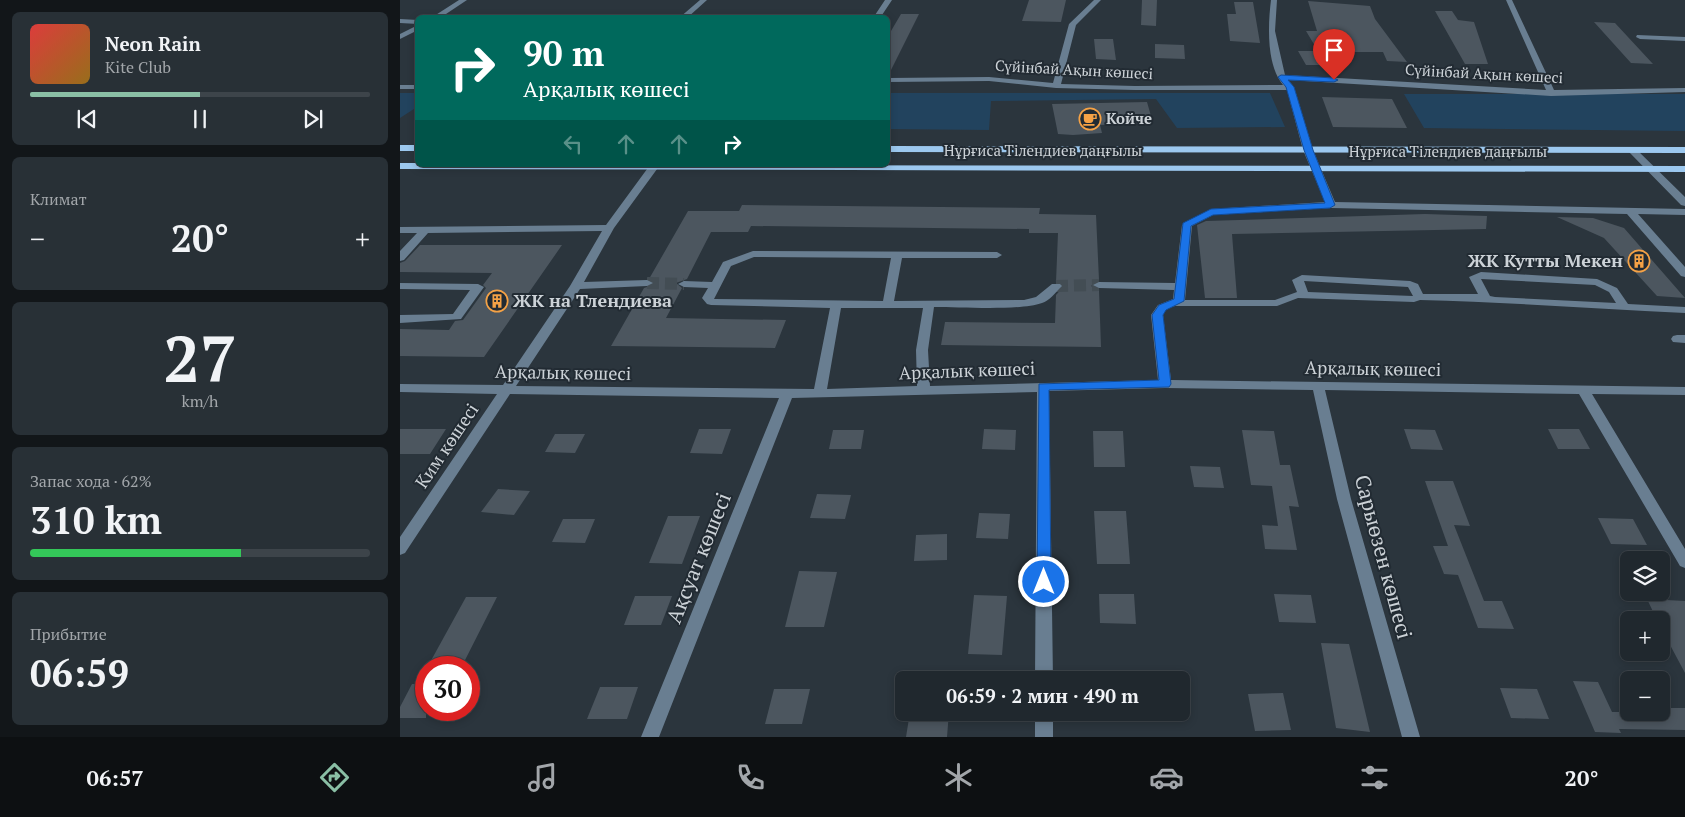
<!DOCTYPE html>
<html lang="ru">
<meta charset="utf-8">
<style>
body{margin:0;font-family:"PT Serif",serif;background:#283036;color:#f1f3f6;height:100vh;display:flex;flex-direction:column;font-size:19px;white-space:nowrap}
*{box-sizing:border-box;margin:0}
p{font-size:16px;color:#a2a6aa}
.icon{flex:none;width:28px;height:28px;fill:none;stroke:currentColor;stroke-width:2;stroke-linecap:round;stroke-linejoin:round}
.map{position:relative;flex:1;overflow:hidden}
.panel{display:flex;flex-direction:column;gap:12px;padding:12px;background:#121619;width:400px}
.panel>*{flex:none}
.guide{position:absolute;left:15px;top:15px;width:475px;height:152px;border-radius:8px;box-shadow:0 2px 8px #0003,0 0 0 1px #3d444a;background:#00695c;color:#fff;overflow:hidden}
.controls{position:absolute;left:1220px;top:551px;display:grid;gap:10px}
.controls a{display:grid;place-items:center;width:50px;height:50px;border-radius:8px;background:#20282e;box-shadow:0 2px 8px #0003,0 0 0 1px #3d444a;font-size:25px}
.speed{position:absolute;left:15px;top:656px;display:flex;gap:10px;font-size:25px;font-weight:700;text-align:center}
.speed>*{display:grid;place-content:center;width:65px;height:65px;border-radius:50%;background:#20282e;box-shadow:0 2px 8px #0003,0 0 0 1px #3d444a;line-height:1}
.speed .limit{border:8px solid #d22;background:#fff;color:#111}
.pin{position:absolute;display:grid;place-items:center;width:42px;height:42px;color:#fff;margin:-51px -21px;border-radius:50% 50% 50% 0;rotate:-45deg;box-shadow:0 0 5px #0007}
.pin .icon{rotate:45deg}
.me{position:absolute;width:55px;margin:-28px;rotate:0deg;stroke-linejoin:round;filter:drop-shadow(0 0 4px #0008)}
.turn{display:flex;align-items:center;gap:18px;height:105px;padding:0 25px;font-size:22px}
.turn .icon{width:65px;height:65px;stroke-width:2.5}
.turn b{display:block;font-size:35px;line-height:42px}
.lanes{display:flex;align-items:center;height:48px;padding:0 25px;background:#0003;justify-content:center;gap:25px;direction:ltr}
.lanes .off{opacity:.35}
.big{font-size:38px;font-weight:600;line-height:1.1}
.panel .tile{flex:1;display:flex;flex-direction:column;justify-content:center;gap:8px;min-width:0;padding:0 18px;border-radius:8px;background:#283036}
.panel .dial{align-items:center;gap:0}
.dial b{font-size:65px;line-height:1}
.song{display:flex;align-items:center;gap:15px}
.cover{width:60px;height:60px;border-radius:8px;background:linear-gradient(135deg,hsl(0 70% 55%),hsl(40 70% 35%))}
.played{height:5px;border-radius:2px;background:linear-gradient(90deg,#8abfa5 50%,#3d444a 50%)}
.keys{display:flex;justify-content:space-around;direction:ltr}
.heat{display:flex;justify-content:space-between;align-items:center;font-size:28px;direction:ltr}
.charge{height:8px;border-radius:4px;background:linear-gradient(90deg,#34c759 62%,#3d444a 0)}
.trip{position:absolute;left:495px;top:671px;width:295px;height:50px;border-radius:8px;background:#20282e;box-shadow:0 2px 8px #0003,0 0 0 1px #3d444a;font-weight:600;line-height:50px;text-align:center}
.tab-bar{display:flex;height:80px;justify-content:space-around;align-items:center;background:#0d1012;color:#a2a6aa}
.tab-bar .icon{width:35px;height:35px}
.tab-bar .on{color:#8abfa5}
.tab-bar b{font-size:22px;color:#f1f3f6}
main{display:flex;flex:1;min-height:0}
.map>svg:first-child{display:block}
.green{fill:#22435e}
.building{fill:#4c565f}
.lines{fill:none;stroke-linecap:round;stroke-linejoin:round}
.minor-tunnel-far1{stroke:#434d54;stroke-width:10;stroke-dasharray:10 5;stroke-linecap:butt}
.minor-tunnel{stroke:#434d54;stroke-width:12;stroke-dasharray:12 6;stroke-linecap:butt}
.minor{fill:#697e91;fill-rule:evenodd}
.major{fill:#9cc8ef;fill-rule:evenodd}
.route{fill:#1a73e8;stroke:#114b97}
.labels{text-anchor:middle;stroke-width:4;stroke-linejoin:round;paint-order:stroke}
.far-street-label{font-size:15px;fill:#ccd2d7;stroke:#222b33}
.far-poi-label{font-size:15px;font-weight:bold;fill:#ccd2d7;stroke:#222b33;text-anchor:start}
.poi-label{font-size:18px;font-weight:bold;fill:#ccd2d7;stroke:#222b33;text-anchor:end}
.street-label{font-size:18px;fill:#ccd2d7;stroke:#222b33}
.near-street-label{font-size:21px;fill:#ccd2d7;stroke:#222b33}
</style>
<main>
<section class="panel">
<div class="tile">
<div class="song"><i class="cover"></i><div><b>Neon Rain</b><p>Kite Club</p></div></div>
<div class="played"></div>
<div class="keys"><svg class="icon" aria-label="previous" viewBox="0 0 24 24"><path d="M18 5L8 12l10 7zM5 5v14"/></svg><svg class="icon" aria-label="pause" viewBox="0 0 24 24"><path d="M8 5v14M16 5v14"/></svg><svg class="icon" aria-label="next" viewBox="0 0 24 24"><path d="M6 5l10 7-10 7zM19 5v14"/></svg></div>
</div>
<div class="tile"><p>Климат</p>
<div class="heat"><a>−</a><b class="big">20°</b><a>+</a></div>
</div>
<div class="tile dial"><b>27</b><p>km/h</p></div>
<div class="tile"><p>Запас хода · 62%</p><b class="big">310 km</b><div class="charge"></div></div>
<div class="tile"><p>Прибытие</p><b class="big">06:59</b></div>
</section>
<div class="map">
<svg width="1285" height="737" viewBox="0 0 1285 737">
<rect width="100%" height="100%" fill="#2b353d"/>
<path class="green" d="M0 93H18L17 107 0 118Z
M488 93H870L885 127 777 128 756 99 591 101 589 130 488 129Z
M1004 94H1285V131L1024 128Z"/>
<path class="building" d="M629 0H666L661 22 622 21Z
M742 0H757L756 26 741 25Z
M908 1 970 6 975 19 1007 62 987 61 983 52H937L939 57 921 56 906 31H917Z
M834 2H853L860 43 830 41 827 14H836Z
M1035 11H1052L1058 20 1074 22 1088 64H1065Z
M501 14H519L488 76V31H491Z
M1194 22 1215 23 1253 64 1231 63Z
M694 39H713L716 60 696 59Z
M755 44 784 45 785 59 755 58Z
M898 51H916L925 65H906Z
M922 97 992 99 1007 128 933 127Z
M747 102 753 123 700 125 702 133 673 135 658 134 652 104Z
M342 205 640 208 639 214 696 215 699 280 691 286 699 290 701 347 541 345 545 322 655 323 656 295 664 286 661 283 656 282 658 233H629V229L351 226 348 232H311L287 279 276 283 282 288 266 318 386 320 375 348 211 346 244 288 255 284 249 279 288 211H339Z
M1025 214 1087 216 1086 229 832 234 837 298H805L797 225 806 221Z
M1157 217 1193 218 1224 228 1285 298 1257 296 1204 238Z
M20 245H162L84 357 0 356V329L49 330 55 321 63 320 86 288 83 285 92 273 0 272V263L5 261Z
M0 429H46L30 454H0Z
M299 429H331L322 454 290 453Z
M584 429 616 430 615 450 582 449Z
M1004 429 1035 430 1043 450 1011 449Z
M1148 429H1179L1190 449H1158Z
M433 430H464L461 449H429Z
M842 430 874 431 880 465H890L899 507 889 506 897 550 865 549 862 525 878 526 872 486 851 485Z
M693 431H723L725 467H694Z
M155 434H185L175 453 145 452Z
M790 466 820 467 824 488 794 487Z
M1025 481H1053L1070 526 1054 525 1084 601H1102L1114 629 1078 628 1058 575 1044 574 1033 546H1048Z
M98 489 130 491 114 515 81 512Z
M417 494 451 495 445 519 410 518Z
M694 511H726L730 564H697Z
M579 513 610 514 608 539 576 538Z
M268 516H300L282 564 249 563Z
M1198 518 1233 519 1247 545 1211 544Z
M163 519H195L185 543 152 542Z
M547 534V560L514 561 516 535Z
M399 571 437 572 424 627H385Z
M699 594H734L736 624 700 623Z
M874 594 911 595 916 623 879 622Z
M574 595 607 596 602 655 568 654Z
M235 596H272L261 625H224Z
M66 597H97L62 666H28Z
M1247 599 1285 601V673L1261 628V620H1257Z
M921 643 949 644 970 732 936 728Z
M1173 681 1198 682 1212 712H1261V708H1285V730L1219 729 1221 733 1195 732Z
M12 684H26V718H0V707Z
M200 687H238L227 719H187Z
M1100 688 1137 689 1149 719 1111 718Z
M374 689H410L402 724H365Z
M883 693 891 730 855 731 848 694Z
M510 712H549L547 737H506Z"/>
<g class="lines">
<path class="minor-tunnel-far1" d="M247 283H262"/>
<path class="minor-tunnel" d="M247 283 284 284
M656 286 699 285"/>
<path class="minor" d="M59 0H67L40 18H31Z
M300 0H307L287 18H279Z
M485 0H492L480 18H473Z
M694 0H701L676 25 661 84 735 86 883 85C866 65 868 24 871 0H877L875 31 885 75 1146 90 1106 0H1112L1154 90 1285 88V92L1151 96 888 80 894 87 913 150 935 202 1285 209V215L1238 214 1285 267V277L1281 276 1227 214 931 208 813 215 792 226 785 300H875L897 292 892 280 902 275 1010 281 1018 284 1023 294H1078L1069 277 1081 272 1197 279 1217 288 1228 304 1285 307V313C1197 309 1109 302 1020 300L1014 302 898 298 877 306H775L766 309 763 315 771 380 1285 387V395L1192 394 1285 549V568L1280 566 1179 394 925 390 951 499 1020 737H1002L937 499 913 390 765 388 649 391 653 680H635L637 392 392 398 259 737H241L379 398 110 394 5 553 0 555V537L97 394 0 392V384L103 385 170 286 202 231 28 233 4 260 0 261V251L17 233H0V227L206 225 250 165H260L214 228 184 282 247 280 253 283 247 286 180 289 116 386 414 389 430 308 311 305 307 304 302 298 308 288 284 287 278 284 284 281 312 282 323 262 353 251 597 252 602 255 597 258H502L494 301 624 300 636 297 652 284H660L662 286 660 288C655 293 649 301 642 303 619 311 561 307 534 307L528 350 530 386 758 380 751 315 758 305 773 299 774 290 699 288 693 285 699 282 775 283 782 225 811 209 925 202 903 150 887 90H735L656 88 589 81 488 82V78L589 77 653 83 669 24ZM354 257 491 258 483 301 314 299 331 266ZM1081 279 1195 285 1209 292 1216 303 1095 297 1090 296ZM904 281 1008 287 1013 296 908 292ZM441 308H523L516 350 517 386 427 389Z
M0 19 18 20V24L0 23Z
M18 25V30L0 39V34Z
M1237 35 1285 37V41L1240 39 1236 37Z
M0 85H18V89H0Z
M1232 147 1235 148 1285 197V206L1281 205 1229 152V148Z
M0 283 78 284 84 287 61 319 0 323V315L53 314 70 290 0 289Z
M1277 335H1285V343L1273 342 1271 339 1273 336Z
M635 712H653V737H635Z"/>
<path class="major" d="M0 145H18V151H0Z
M488 146 1285 147V153L488 152Z
M0 163H18V165L1285 166V172L0 169Z"/>
</g>
<path class="route" d="M881 75 934 78 938 80 934 82 888 80 894 87 913 150 935 205 930 208 813 215 791 226 784 301 766 310 763 315 771 384 769 387 649 390 651 582 649 586H639L637 582 639 384 759 380 752 315 759 305 774 299 783 223 811 209 925 203 904 150 886 87 878 77Z"/>
<defs>
<g id="cafe-ring" transform="scale(1.125)"><circle r="9.5" fill="#222b33" stroke="#f5a246" stroke-width="1.5"/><path d="M-5.5-4.5H6V0H3Q3 3.5 0 3.5H-2.5Q-5.5 3.5-5.5 0ZM3-3.2v2h1.7v-2ZM-6 4.5H4V6H-6Z" fill="#f5a246"/></g>
<g id="building-ring" transform="scale(1.125)"><circle r="9.5" fill="#222b33" stroke="#f5a246" stroke-width="1.5"/><path d="M-4-6H4V6H1V3H-1V6H-4ZM-2.5-4.3h1.7v1.8h-1.7ZM.8-4.3h1.7v1.8H.8ZM-2.5-1h1.7V.8h-1.7ZM.8-1h1.7V.8H.8Z" fill="#f5a246"/></g>
</defs>
<g fill-rule="evenodd">
<use href="#cafe-ring" x="690" y="119"/>
<use href="#building-ring" x="1239" y="261"/>
<use href="#building-ring" x="97" y="301"/>
</g>
<g class="labels">
<g class="far-street-label">
<text transform="translate(674 70) rotate(3)" y="5">Сүйінбай Ақын көшесі</text>
<text transform="translate(1084 74) rotate(3)" y="5">Сүйінбай Ақын көшесі</text>
<text x="643" y="156">Нұрғиса Тілендиев даңғылы</text>
<text x="1048" y="157">Нұрғиса Тілендиев даңғылы</text>
</g>
<g class="far-poi-label">
<text x="706" y="124">Койче</text>
</g>
<g class="poi-label">
<text x="1223" y="267">ЖК Кутты Мекен</text>
<text x="113" y="307" text-anchor="start">ЖК на Тлендиева</text>
</g>
<g class="street-label">
<text transform="translate(973 369) rotate(1)" y="6">Арқалық көшесі</text>
<text transform="translate(567 371) rotate(-2)" y="6">Арқалық көшесі</text>
<text transform="translate(163 373) rotate(1)" y="6">Арқалық көшесі</text>
<text transform="translate(47 446) rotate(-56)" y="6">Ким көшесі</text>
</g>
<g class="near-street-label">
<text transform="translate(983 557) rotate(75)" y="7">Сарыөзен көшесі</text>
<text transform="translate(299 558) rotate(-68)" y="7">Ақсуат көшесі</text>
</g>
</g>
</svg>
<div class="controls">
<a><svg class="icon" aria-label="layers" viewBox="0 0 24 24"><path d="M12 4l9 5-9 5-9-5zM3 14l9 5 9-5"/></svg></a>
<a>+</a>
<a>−</a>
</div>
<div class="speed"><div class="limit">30</div></div>
<div class="pin" style="left:934px;top:80px;background:#d93025"><svg class="icon" aria-label="arrive" viewBox="0 0 24 24"><path d="M6 21V4h12l-3 4 3 4H6"/></svg></div>
<svg class="me" style="left:644px;top:582px" viewBox="-20 -20 40 40"><circle r="17" fill="#1a73e8" stroke="#fff" stroke-width="3"/><path d="M0-11L8 9 0 5-8 9z" fill="#fff"/></svg>
<div class="trip">06:59 · 2 мин · 490 m</div>
<div class="guide">
<div class="turn"><svg class="icon" aria-label="right" viewBox="0 0 24 24"><path d="M7 20v-9h11M14 6l5 5-5 5"/></svg><div><b>90 m</b>Арқалық көшесі</div></div>
<div class="lanes"><svg class="icon off" aria-label="left" viewBox="0 0 24 24"><path d="M17 20v-9H6M10 6l-5 5 5 5"/></svg><svg class="icon off" aria-label="ahead" viewBox="0 0 24 24"><path d="M12 20V5M6 11l6-6 6 6"/></svg><svg class="icon off" aria-label="ahead" viewBox="0 0 24 24"><path d="M12 20V5M6 11l6-6 6 6"/></svg><svg class="icon" aria-label="right" viewBox="0 0 24 24"><path d="M7 20v-9h11M14 6l5 5-5 5"/></svg></div>
</div>
</div>
</main>
<nav class="tab-bar">
<b>06:57</b>
<svg class="icon on" aria-label="directions" viewBox="0 0 24 24"><path d="M12 3l9 9-9 9-9-9zM9 14v-3h6M13 9l2 2-2 2"/></svg>
<svg class="icon" aria-label="music" viewBox="0 0 24 24"><path d="M9 18V5l10-2v13"/><circle cx="6" cy="18" r="3"/><circle cx="16" cy="16" r="3"/></svg>
<svg class="icon" aria-label="phone" viewBox="0 0 24 24"><path d="M5 4h4l2 5-3 2q2 4 5 5l2-3 5 2v4C11 20 4 13 5 4z"/></svg>
<svg class="icon" aria-label="climate" viewBox="0 0 24 24"><path d="M12 3v18M4 7l16 10M4 17L20 7"/></svg>
<svg class="icon" aria-label="car" viewBox="0 0 24 24"><path d="M5 17H2v-5l4-1 3-4h7l3 4 3 1v5h-3M9 17h6M6 11h13"/><circle cx="7" cy="17" r="2"/><circle cx="17" cy="17" r="2"/></svg>
<svg class="icon" aria-label="filters" viewBox="0 0 24 24"><path d="M4 7h16M4 17h16"/><circle cx="9" cy="7" r="2"/><circle cx="15" cy="17" r="2"/></svg>
<b>20°</b>
</nav>
